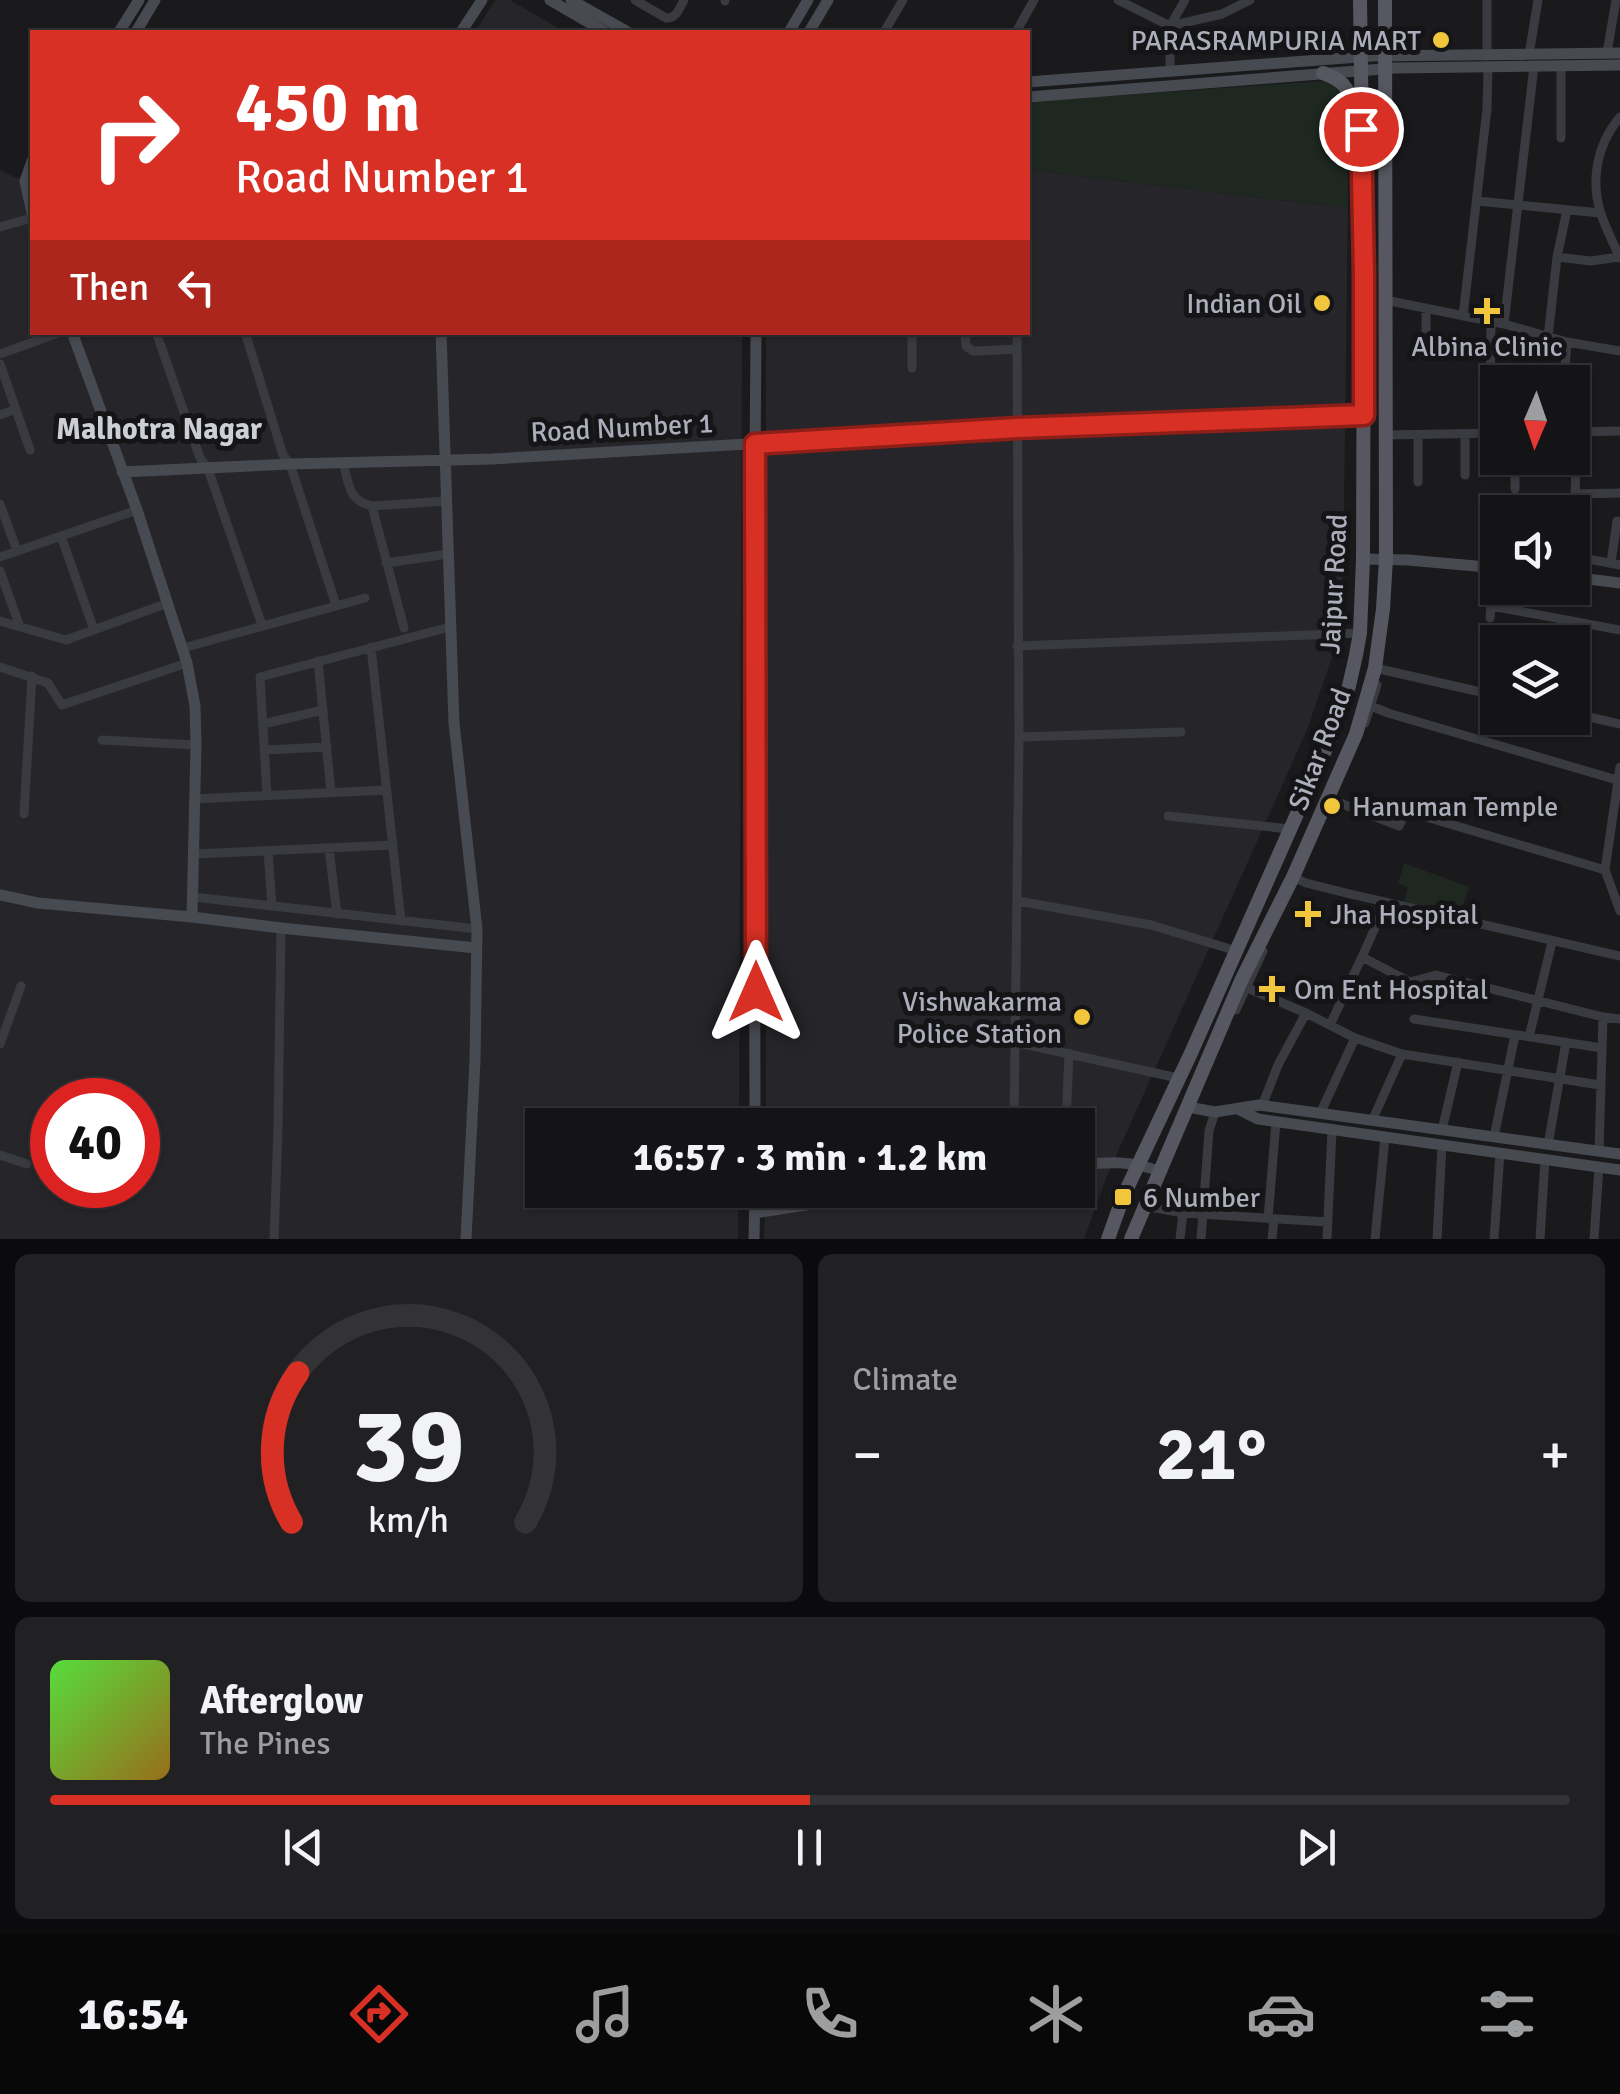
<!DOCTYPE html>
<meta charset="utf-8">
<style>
body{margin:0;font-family:Signika,sans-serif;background:#212022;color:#f1f3f6;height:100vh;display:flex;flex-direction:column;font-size:38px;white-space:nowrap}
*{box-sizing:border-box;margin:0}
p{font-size:32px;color:#9d9ea0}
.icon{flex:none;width:55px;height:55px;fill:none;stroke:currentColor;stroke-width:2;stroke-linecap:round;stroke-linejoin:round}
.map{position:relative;height:1239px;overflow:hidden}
.details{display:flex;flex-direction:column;gap:15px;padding:15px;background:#0b0a0c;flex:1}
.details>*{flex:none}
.guide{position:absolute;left:30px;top:30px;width:1000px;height:305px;border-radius:0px;box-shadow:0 2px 8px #0004,0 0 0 2px #333234;background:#d93025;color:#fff;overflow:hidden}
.needle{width:65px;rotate:182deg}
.controls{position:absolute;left:1480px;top:365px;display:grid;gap:20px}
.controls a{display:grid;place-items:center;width:110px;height:110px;border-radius:0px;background:#141315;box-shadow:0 2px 8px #0004,0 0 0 2px #333234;font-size:50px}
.speed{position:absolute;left:30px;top:1078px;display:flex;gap:20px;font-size:50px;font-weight:700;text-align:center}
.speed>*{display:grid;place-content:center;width:130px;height:130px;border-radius:50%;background:#141315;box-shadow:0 2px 8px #0004,0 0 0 2px #333234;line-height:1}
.speed .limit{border:15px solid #d22;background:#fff;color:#111}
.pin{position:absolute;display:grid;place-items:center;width:85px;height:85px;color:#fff;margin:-42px;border:5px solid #fff;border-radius:50%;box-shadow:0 2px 10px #0007}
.me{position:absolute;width:110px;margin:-55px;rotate:0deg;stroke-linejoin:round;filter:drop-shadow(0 0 8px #0008)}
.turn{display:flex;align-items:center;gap:35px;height:210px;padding:0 40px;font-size:45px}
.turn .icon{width:130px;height:130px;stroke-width:2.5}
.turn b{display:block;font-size:70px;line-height:85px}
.then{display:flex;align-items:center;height:95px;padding:0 40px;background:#0003;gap:20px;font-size:38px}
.big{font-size:75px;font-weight:700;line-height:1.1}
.details .tile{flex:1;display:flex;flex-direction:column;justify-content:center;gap:15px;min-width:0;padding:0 35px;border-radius:15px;background:#212022}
.details .dial{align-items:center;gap:0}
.dial svg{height:260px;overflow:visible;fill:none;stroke:#333234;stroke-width:7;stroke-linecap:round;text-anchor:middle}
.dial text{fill:#f1f3f6;stroke:none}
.song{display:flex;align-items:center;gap:30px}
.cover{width:120px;height:120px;border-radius:15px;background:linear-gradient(135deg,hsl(110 70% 55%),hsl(40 70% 35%))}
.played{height:10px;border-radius:5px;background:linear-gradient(90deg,#d93025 50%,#333234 50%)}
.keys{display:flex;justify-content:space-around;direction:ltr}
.heat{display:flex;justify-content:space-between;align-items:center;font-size:55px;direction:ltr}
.details .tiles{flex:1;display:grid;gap:15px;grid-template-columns:1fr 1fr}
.tile:last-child{grid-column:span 2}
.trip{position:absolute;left:525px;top:1108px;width:570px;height:100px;border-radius:0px;background:#141315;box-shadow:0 2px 8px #0004,0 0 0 2px #333234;font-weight:700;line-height:100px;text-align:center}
.dock{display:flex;height:160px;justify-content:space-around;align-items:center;background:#080808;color:#9d9ea0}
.dock .icon{width:70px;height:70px}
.dock .on{color:#d93025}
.dock b{font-size:45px;color:#f1f3f6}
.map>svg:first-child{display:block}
.built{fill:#262529;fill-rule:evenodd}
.green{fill:#1f2721}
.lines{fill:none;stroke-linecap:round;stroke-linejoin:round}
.street{stroke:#3a3b41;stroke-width:9}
.secondary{stroke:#484a51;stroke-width:11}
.primary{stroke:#565760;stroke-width:14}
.route-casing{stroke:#8d1f18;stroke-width:25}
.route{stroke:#d93025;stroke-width:18}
.poi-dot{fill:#f1c53c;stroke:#151417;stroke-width:4}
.labels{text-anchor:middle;stroke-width:10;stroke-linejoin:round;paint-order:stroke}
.poi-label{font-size:28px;fill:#acafbb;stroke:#151417;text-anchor:start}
.street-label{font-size:28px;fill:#acafbb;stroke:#151417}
.neighbourhood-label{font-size:30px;font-weight:bold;fill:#cdcfd7;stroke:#151417}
</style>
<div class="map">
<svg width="1620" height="1239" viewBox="0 0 1620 1239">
<rect width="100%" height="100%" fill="#1a191c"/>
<path class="built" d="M495 0H510L565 32H475Z
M0 170 16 178 32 179V332L742 333 739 1125H542V1190H738V1239H0ZM52 1100H138V1185H52Z
M1028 170 1348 208 1343 574 1336 646 1307 730 1107 1176 1084 1239H764L766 1190H1078V1125H766V333L1028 332Z"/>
<path class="green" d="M1336 80 1347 98 1348 208 1028 170V102Z
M1404 863 1469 887 1459 917 1403 905 1408 887 1398 884Z"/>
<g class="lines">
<path class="street" d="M635 0 666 18C677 18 679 9 684 0
M1118 0 1170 26 1222 14 1250 0
M1487 0V56
M725 1V0
M884 32 903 0
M1016 32 1034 0
M1607 53 1616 0
M1529 55 1538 0
M1561 66V138
M1170 72V26L1185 0
M1620 117C1597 144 1590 180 1601 214 1606 229 1614 244 1620 258
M1477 201 1600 213
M0 227 32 218
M1557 257 1591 261 1619 257
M1385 300 1504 324 1567 342 1620 351
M1426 308V355
M1463 316 1487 109 1488 67
M1504 324 1534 66
M156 332 200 458 208 469 262 625
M245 332 283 455 290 464 336 605
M912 332V368
M965 332 966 346 973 351H980L1017 349
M1548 337 1557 257 1567 210
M0 354 61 332
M0 364 30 450
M1564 382 1567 342
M1490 401 1491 322
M0 415 16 409
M1573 432 1620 431
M1577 432 1575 494 1620 493
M1465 434V475
M1385 435 1498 433
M343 463C349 483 348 501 372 506
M1418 482V435
M1515 489V458
M1575 494V511
M0 504 17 551
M61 536 94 630
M1496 536 1497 508
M1572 556 1620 565
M0 557 137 510
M386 563 448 554
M1611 563 1617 521
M0 571 20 627
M1492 606 1620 630
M1490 618 1496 536 1498 537
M0 621 66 640 168 603
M404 628 372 506 447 501
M1017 646 1360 633
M371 647 401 921
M183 648 365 598
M318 661 331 793
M0 667 48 683 62 705 187 663
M1375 668 1498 696
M1366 704 1388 713 1617 780
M1572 713 1620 724
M1365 723 1377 685
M263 724 323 710
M1019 737 1181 732
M102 740 196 745
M264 750 327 747
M1620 767 1605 870 1620 911
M267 796 260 677 450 627
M1330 796 1340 803 1399 826 1406 811 1605 870
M194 799 387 790
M24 814 32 676
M1168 816 1290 829
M329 848 337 914
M268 851 272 906
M194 854 393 845
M1293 877 1306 883 1346 893 1620 956
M193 897 477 929
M1018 901 1151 925 1237 951
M1386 903 1362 957 1410 982 1436 975 1603 1017 1620 1019
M1245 987 1306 1013 1355 1038 1402 1054 1600 1085
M1236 1010 1263 951
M1414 1019 1602 1048
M1330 1025 1362 957
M1529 1037 1552 942
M1014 1042 1178 1078
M0 1044 21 986
M1262 1106 1278 1065 1306 1013
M1320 1114 1355 1038
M1372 1121 1402 1054
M1014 1125 1019 737 1017 332
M1066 1125 1069 1053
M1442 1130 1458 1062
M1494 1137 1515 1035
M1548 1145 1566 1042
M1599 1151 1603 1017
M0 1155 27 1164
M1145 1206 1183 1213 1328 1222
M1268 1219 1276 1122
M274 1239 278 1128 281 928
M1180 1239 1183 1213
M1201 1239 1209 1131 1215 1112
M1272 1239 1274 1219
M1327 1239 1332 1130
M1375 1239 1385 1137
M1437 1239 1442 1145
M1494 1239 1500 1153
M1540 1239 1545 1159
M1594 1239 1599 1167"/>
<path class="secondary" d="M550 0 605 32
M571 0 628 32
M119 32 139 0
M136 32 155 0
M461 32 482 0
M789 32 808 0
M809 32 828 0
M1028 82 1372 56 1620 53
M1028 97 1395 68 1620 65
M32 161 25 181 32 213
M72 332 137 510 187 663 195 706 196 745 192 917
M441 332 454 723 477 929 475 1061 466 1239
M122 472 290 464 492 459 1017 428 1364 415
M1363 559 1408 560 1498 568
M1572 577 1620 583
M0 895 38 903 192 917 281 928 476 948
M1188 1107 1215 1112 1259 1105 1620 1154
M1240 1110 1258 1119 1620 1170
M755 1125 754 595 756 332
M1078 1165C1109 1162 1131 1160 1161 1172
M755 1213 901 1190
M754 1239 755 1190"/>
<path class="primary" d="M1323 73C1351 82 1350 96 1354 122
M1108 1239 1123 1197 1191 1053 1332 735 1349 686 1356 655 1360 633 1363 559 1364 273 1360 0
M1131 1239 1241 981 1293 877 1356 734 1375 668 1383 609 1386 559 1385 0"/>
</g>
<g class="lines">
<g class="route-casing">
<path id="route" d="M756 992 755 444 1017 428 1364 415V272L1361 129"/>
</g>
<use href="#route" class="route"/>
</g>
<g class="poi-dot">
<circle cx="1441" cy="40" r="10"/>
<circle cx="1322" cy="303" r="10"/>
<path d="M1482 296h10v10h10v10h-10v10h-10v-10h-10v-10h10z"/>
<circle cx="1332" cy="806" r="10"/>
<path d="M1303 899h10v10h10v10h-10v10h-10v-10h-10v-10h10z"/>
<path d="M1267 974h10v10h10v10h-10v10h-10v-10h-10v-10h10z"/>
<circle cx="1082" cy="1017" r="10"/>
<rect x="1113" y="1187" width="20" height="20" rx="5"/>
</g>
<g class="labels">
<g class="poi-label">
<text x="1421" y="50" text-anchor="end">PARASRAMPURIA MART</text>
<text x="1302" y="313" text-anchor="end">Indian Oil</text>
<text x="1487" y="356" text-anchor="middle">Albina Clinic</text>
<text x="1352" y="816">Hanuman Temple</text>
<text x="1330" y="924">Jha Hospital</text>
<text x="1294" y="999">Om Ent Hospital</text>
<text x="1062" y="1011" text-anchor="end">Vishwakarma<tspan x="1062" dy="32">Police Station</tspan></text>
<text x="1143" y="1207">6 Number</text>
</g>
<g class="street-label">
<text transform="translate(622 427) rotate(-3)" y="10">Road Number 1</text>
<text transform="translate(1333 584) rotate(-87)" y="10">Jaipur Road</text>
<text transform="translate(1319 749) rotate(-69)" y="10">Sikar Road</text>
</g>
<g class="neighbourhood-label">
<text x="159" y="439">Malhotra Nagar</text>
</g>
</g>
</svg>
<div class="controls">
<a><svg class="needle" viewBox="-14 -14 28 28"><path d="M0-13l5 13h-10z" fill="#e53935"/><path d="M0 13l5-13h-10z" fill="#9d9ea0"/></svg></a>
<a><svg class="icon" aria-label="sound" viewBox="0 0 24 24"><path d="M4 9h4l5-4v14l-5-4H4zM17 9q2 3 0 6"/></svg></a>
<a><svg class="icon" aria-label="layers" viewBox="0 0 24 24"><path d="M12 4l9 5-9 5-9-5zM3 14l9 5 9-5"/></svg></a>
</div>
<div class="speed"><div class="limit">40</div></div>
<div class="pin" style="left:1361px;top:129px;background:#d93025"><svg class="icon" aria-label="arrive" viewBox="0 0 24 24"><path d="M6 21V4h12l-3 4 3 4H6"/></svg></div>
<svg class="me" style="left:756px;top:992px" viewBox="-20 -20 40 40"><path d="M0-17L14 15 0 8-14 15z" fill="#d93025" stroke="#fff" stroke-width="4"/></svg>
<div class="trip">16:57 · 3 min · 1.2 km</div>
<div class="guide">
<div class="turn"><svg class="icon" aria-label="right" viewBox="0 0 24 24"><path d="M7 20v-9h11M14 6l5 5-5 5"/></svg><div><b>450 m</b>Road Number 1</div></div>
<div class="then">Then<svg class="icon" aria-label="left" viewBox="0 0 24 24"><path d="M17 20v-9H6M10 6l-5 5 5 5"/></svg></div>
</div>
</div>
<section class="details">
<div class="tiles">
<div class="tile dial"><svg viewBox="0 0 100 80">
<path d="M14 69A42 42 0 1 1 86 69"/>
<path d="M14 69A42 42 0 0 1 16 23" stroke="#d93025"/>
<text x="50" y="56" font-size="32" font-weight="700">39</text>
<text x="50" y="72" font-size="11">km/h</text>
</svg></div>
<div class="tile"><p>Climate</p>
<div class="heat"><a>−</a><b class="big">21°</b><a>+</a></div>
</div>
<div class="tile">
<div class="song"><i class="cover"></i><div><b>Afterglow</b><p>The Pines</p></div></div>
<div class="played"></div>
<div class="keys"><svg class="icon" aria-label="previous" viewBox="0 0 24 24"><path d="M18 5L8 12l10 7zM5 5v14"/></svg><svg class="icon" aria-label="pause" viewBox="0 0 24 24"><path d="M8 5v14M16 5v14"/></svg><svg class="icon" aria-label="next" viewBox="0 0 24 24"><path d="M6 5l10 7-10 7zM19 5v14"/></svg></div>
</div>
</div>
</section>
<nav class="dock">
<b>16:54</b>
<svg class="icon on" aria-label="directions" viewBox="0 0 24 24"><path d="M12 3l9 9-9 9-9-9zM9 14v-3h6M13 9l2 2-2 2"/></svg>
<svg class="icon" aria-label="music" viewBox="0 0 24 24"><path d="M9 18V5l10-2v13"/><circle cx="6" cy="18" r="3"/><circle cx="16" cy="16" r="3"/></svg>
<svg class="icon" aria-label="phone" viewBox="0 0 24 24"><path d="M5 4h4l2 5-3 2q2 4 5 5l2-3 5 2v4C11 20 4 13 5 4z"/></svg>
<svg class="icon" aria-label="climate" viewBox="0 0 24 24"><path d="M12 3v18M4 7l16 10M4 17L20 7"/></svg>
<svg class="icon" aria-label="car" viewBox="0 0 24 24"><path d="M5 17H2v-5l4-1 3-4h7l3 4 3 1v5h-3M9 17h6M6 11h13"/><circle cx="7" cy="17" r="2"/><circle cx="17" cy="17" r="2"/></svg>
<svg class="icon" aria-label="filters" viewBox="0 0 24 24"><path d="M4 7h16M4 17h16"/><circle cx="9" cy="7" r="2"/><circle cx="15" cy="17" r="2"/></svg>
</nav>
